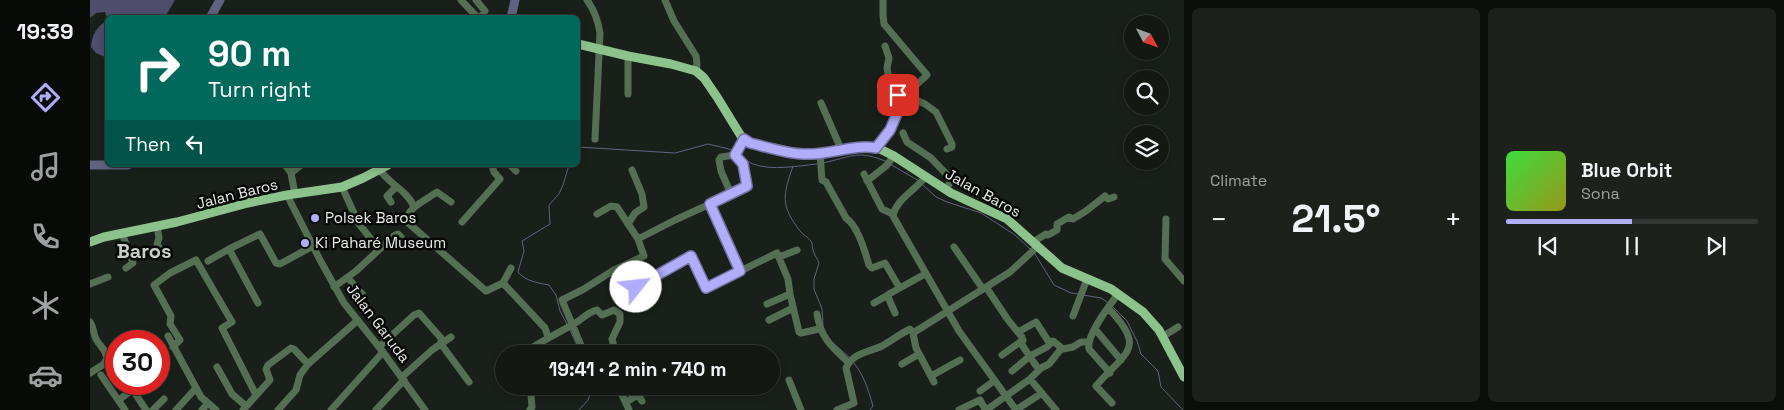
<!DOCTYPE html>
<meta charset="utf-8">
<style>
body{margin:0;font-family:"Space Grotesk",sans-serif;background:#1c211c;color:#f1f3f6;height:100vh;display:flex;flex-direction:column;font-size:19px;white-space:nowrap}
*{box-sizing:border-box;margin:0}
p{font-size:16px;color:#9da0a0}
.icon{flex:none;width:28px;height:28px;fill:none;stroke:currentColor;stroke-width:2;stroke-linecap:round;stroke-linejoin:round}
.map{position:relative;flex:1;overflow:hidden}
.details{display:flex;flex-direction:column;gap:8px;padding:8px;background:#0a0d0a;width:600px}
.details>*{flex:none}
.guide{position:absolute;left:15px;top:15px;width:475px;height:152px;border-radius:8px;box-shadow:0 2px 8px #0003,0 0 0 1px #323733;background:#00695c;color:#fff;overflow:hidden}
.needle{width:32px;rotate:131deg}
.controls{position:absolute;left:1034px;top:15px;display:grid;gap:10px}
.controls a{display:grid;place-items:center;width:45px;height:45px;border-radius:50%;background:#131813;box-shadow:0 2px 8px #0003,0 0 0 1px #323733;font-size:25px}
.speed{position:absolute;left:15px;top:330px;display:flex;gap:10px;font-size:25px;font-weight:700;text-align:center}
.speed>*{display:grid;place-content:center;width:65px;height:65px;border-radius:50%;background:#131813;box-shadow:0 2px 8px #0003,0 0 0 1px #323733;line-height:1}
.speed .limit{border:8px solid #d22;background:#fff;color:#111}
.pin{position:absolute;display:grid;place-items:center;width:42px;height:42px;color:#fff;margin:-21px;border-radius:10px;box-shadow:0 2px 8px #0006}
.me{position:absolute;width:55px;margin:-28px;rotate:61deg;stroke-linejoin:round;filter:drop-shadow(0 0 4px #0008)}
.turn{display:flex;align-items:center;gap:18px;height:105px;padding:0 20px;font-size:22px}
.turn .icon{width:65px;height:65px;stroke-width:2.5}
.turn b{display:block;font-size:35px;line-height:42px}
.then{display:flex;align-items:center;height:48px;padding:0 20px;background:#0003;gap:10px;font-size:19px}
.big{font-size:38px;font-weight:800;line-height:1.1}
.details .tile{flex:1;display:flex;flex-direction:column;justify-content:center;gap:8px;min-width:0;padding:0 18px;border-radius:8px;background:#1c211c}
.song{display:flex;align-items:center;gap:15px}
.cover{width:60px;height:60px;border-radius:8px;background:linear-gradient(135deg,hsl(120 70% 55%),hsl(60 70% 35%))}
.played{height:5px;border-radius:2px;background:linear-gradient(90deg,#b0aefa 50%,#323733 50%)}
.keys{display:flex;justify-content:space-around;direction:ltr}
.heat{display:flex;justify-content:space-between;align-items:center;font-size:28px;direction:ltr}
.details .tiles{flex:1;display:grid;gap:8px;grid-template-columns:repeat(2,1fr)}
.trip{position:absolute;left:405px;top:345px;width:285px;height:50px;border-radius:25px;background:#131813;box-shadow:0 2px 8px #0003,0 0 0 1px #323733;font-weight:800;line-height:50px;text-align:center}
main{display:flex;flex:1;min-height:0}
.tabs{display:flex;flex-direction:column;width:90px;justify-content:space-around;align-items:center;background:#080a08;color:#9da0a0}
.tabs .icon{width:35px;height:35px}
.tabs .active{color:#b0aefa}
.tabs b{font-size:22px;color:#f1f3f6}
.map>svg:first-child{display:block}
.forest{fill:#4e4d6c}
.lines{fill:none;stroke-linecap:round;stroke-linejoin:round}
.stream{stroke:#616181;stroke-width:1}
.river{stroke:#616181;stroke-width:9}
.minor{stroke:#556f55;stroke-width:7}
.major{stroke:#8cc28b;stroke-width:9}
.route-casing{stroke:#7271a2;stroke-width:12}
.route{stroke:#b0aefa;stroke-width:9}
.poi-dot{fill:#b0aefa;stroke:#060906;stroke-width:2}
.labels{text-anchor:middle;stroke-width:5;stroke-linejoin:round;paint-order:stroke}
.street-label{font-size:15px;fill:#eaeeea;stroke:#060906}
.poi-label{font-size:15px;fill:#eaeeea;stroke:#060906;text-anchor:start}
.district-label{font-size:20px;font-weight:bold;fill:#c7d1c7;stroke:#060906}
</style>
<main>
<nav class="tabs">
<b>19:39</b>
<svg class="icon active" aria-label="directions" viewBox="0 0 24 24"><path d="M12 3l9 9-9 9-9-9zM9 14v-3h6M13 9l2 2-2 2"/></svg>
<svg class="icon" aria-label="music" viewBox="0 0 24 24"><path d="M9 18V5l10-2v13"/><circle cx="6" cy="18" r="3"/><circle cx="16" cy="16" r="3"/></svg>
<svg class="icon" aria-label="phone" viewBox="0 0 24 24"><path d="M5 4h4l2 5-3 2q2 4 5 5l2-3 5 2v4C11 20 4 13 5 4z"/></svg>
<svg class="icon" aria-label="climate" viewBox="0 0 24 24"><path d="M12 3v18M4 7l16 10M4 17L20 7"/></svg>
<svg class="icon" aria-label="car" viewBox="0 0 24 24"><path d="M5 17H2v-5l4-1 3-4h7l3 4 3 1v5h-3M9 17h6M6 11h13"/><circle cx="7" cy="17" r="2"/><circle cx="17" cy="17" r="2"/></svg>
</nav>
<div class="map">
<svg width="1094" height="410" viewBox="0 0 1094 410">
<rect width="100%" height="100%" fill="#192019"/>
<path class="forest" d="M0 0H85L75 17 17 18 15 12 6 13 0 18Z
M17 20V58L6 53 1 47C2 34 7 27 17 20Z"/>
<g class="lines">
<path class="stream" d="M488 147 585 153 618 144 639 149 644 151
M649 155C653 157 658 162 663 164 682 171 707 166 727 164
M733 163C761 157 768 149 797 162
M800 164 829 181
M703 166C693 195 690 205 710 231 713 235 718 237 721 241 723 244 722 249 724 253 725 256 728 260 729 263L724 279V289L732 309 733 325
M832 184 846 197 857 202 891 213 925 235 940 249
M945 254 964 285 981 293 989 294
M993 295 1011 298 1017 302
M1022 306 1037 321 1047 341 1051 354 1068 371 1071 387 1093 410
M477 324 470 311 466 295 459 285C448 283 435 281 428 272L434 251 432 241 460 224 459 205 469 194 473 185 479 165
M480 330 491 354
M743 343 759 357
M763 362C774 375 778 389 783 406L780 410
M489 410 498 400 503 386"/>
<path class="river" d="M120 18 130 0
M421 18 425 0
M0 165H18
M18 165H38"/>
<path class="minor" d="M371 0 388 18
M386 0 395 11 390 18
M497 0C505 11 508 20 510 33L505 139
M575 0 584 21 606 56 607 64 606 71
M795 46 799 58 797 68 799 79 796 89 806 93 810 102H812
M538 94V56
M821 98 835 104 846 112 862 144V147L857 149
M731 103 751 149
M813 133 817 142 841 158 862 180 855 190
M786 147 800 130 812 102 821 98 822 89 837 75 794 24 793 15V0
M730 154 732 180 736 182 756 218C768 226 775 252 779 265L782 268 795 263 809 287
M195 165 201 173 205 194
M420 165 426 171
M290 170C299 184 318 191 324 207
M201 173 211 165
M774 174 792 209 803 214
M836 176C826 190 806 199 803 216L869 331 926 410
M777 181 796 166 804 156
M252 187 269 224 289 249
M641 194 631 171 629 160 631 157 645 155
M197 195 230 260 254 303 293 352 335 410
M301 202 297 196 306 187
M361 202 347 192C336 200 318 207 316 221L396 291 413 283
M620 204 650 271
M507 214 521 206 527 207 548 239 585 220 655 188C660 178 653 162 645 155L654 139
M1076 219 1075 259 1094 281
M372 222 410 179 404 172 402 165
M538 224 545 213 554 207 552 194 542 170
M67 226 69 238 67 244 72 252
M32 233 43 263 36 268
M943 242 956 234 958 235 967 230V224L979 217 983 219 996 211 1015 196 1018 199 1024 197
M864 247 893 289
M689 257 707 250
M118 261 139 249
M258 278 273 295
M413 283 455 328 458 337
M413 283 421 268
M0 284 18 277
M244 287 266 271 305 235 308 234 311 237
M546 287 601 256 616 288 687 253 698 279 700 294
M896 287 918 320 932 337V345L949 370
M168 303 139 249 170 234 186 263 190 264 223 246
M784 303 798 295
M677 304 700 294 709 332 711 333 729 329
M1018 308C1058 349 1035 352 1006 386L1022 403
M805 313 798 297 799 294 835 274
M727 314C731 339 742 347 759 363
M983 316 997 279
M679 320 703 308
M0 322C4 328 3 333 6 339 10 347 15 347 17 358L14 364 0 373
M1005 329 1031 360
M823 333 920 272 947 247
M823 333 826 348 844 382
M78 336 111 397 126 410
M1072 337 1088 327
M959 343 963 341 973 349 983 347 991 342H999
M83 347 90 340 80 324 81 316 64 285 80 273 106 260 142 322 132 328 166 395
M289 347 324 315 329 313 351 338V344L379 382
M433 354C450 341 469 333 487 322 493 318 500 311 507 310L512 315 524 310 530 314V322L522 339 526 354
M503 354 499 348 493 350 472 300 494 289 524 270 554 256 548 239
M912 355 933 340
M812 364 829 354
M127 367 142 394 156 406
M26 369V370
M922 371 940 356 957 347 960 344 946 322 928 332
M1020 373 999 349C996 335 1020 305 1028 294
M11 375 35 410
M841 376 870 360
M312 377 342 350 361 337
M940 379 966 410
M699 380 711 410
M39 384 56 410
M434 386 441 395 442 407 440 410
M528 386 539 410
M890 391 904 381
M29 400 43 389
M536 402 548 395 552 401
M63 410 74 399
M86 410 106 388
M112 410 118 403
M153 410 180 380 176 369 178 365 201 348 204 349 218 364
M188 410 206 390 210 375 218 364 268 320
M241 410 293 352
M286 410 314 380
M747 410 764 403 756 368C762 353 779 352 792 346 801 341 810 334 820 329L823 333
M869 410 890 400 895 409 899 408 940 379 951 368 959 364 971 349
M926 410 952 393"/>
<path class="major" d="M488 44 538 56 581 64 606 71 614 78 627 97 651 136 661 143 711 154H721L774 146 786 147 804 156 861 193 917 219 972 268 1021 289 1053 312 1069 330 1094 377
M0 242 14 237 87 222 158 203 197 195 252 187 273 178 298 165"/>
</g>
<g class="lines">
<g class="route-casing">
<path id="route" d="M546 287 601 256 616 288 650 271 620 204 657 186 653 164 645 155 654 139 660 143C680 148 702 155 721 154 744 154 764 144 786 148L800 130 812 102H810L808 95"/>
</g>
<use href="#route" class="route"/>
</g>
<g class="poi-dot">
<circle cx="225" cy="218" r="5"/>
<circle cx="215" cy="243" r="5"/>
</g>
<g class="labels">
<g class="street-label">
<text transform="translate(893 193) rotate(29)" y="5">Jalan Baros</text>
<text transform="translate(147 194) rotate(-14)" y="5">Jalan Baros</text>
<text transform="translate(288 323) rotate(53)" y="5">Jalan Garuda</text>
</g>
<g class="poi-label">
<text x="235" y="223">Polsek Baros</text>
<text x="225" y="248">Ki Paharé Museum</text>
</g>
<g class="district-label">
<text x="54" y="258">Baros</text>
</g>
</g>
</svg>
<div class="controls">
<a><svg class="needle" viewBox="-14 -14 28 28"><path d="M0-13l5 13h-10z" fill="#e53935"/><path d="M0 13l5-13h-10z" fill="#9da0a0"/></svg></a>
<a><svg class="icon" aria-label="search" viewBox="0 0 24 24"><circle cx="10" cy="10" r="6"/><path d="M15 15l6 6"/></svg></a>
<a><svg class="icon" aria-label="layers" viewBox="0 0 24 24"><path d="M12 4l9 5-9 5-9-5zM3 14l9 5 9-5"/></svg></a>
</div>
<div class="speed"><div class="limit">30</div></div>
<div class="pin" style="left:808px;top:95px;background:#d93025"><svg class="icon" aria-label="arrive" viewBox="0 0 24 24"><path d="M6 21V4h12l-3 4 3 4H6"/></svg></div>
<svg class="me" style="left:546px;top:287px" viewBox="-20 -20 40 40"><circle r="19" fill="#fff"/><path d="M0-13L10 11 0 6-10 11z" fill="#b0aefa"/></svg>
<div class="trip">19:41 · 2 min · 740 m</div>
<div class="guide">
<div class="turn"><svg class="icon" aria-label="right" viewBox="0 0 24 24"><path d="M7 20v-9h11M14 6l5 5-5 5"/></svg><div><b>90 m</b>Turn right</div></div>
<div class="then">Then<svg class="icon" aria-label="left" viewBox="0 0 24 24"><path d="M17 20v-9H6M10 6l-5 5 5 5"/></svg></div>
</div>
</div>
<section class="details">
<div class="tiles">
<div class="tile"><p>Climate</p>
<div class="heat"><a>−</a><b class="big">21.5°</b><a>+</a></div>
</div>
<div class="tile">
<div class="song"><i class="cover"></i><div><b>Blue Orbit</b><p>Sona</p></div></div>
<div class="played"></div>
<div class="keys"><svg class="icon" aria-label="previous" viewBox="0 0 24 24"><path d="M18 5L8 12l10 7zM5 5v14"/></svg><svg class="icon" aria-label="pause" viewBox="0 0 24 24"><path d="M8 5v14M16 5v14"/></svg><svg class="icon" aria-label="next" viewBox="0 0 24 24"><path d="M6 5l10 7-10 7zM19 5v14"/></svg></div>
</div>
</div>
</section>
</main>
